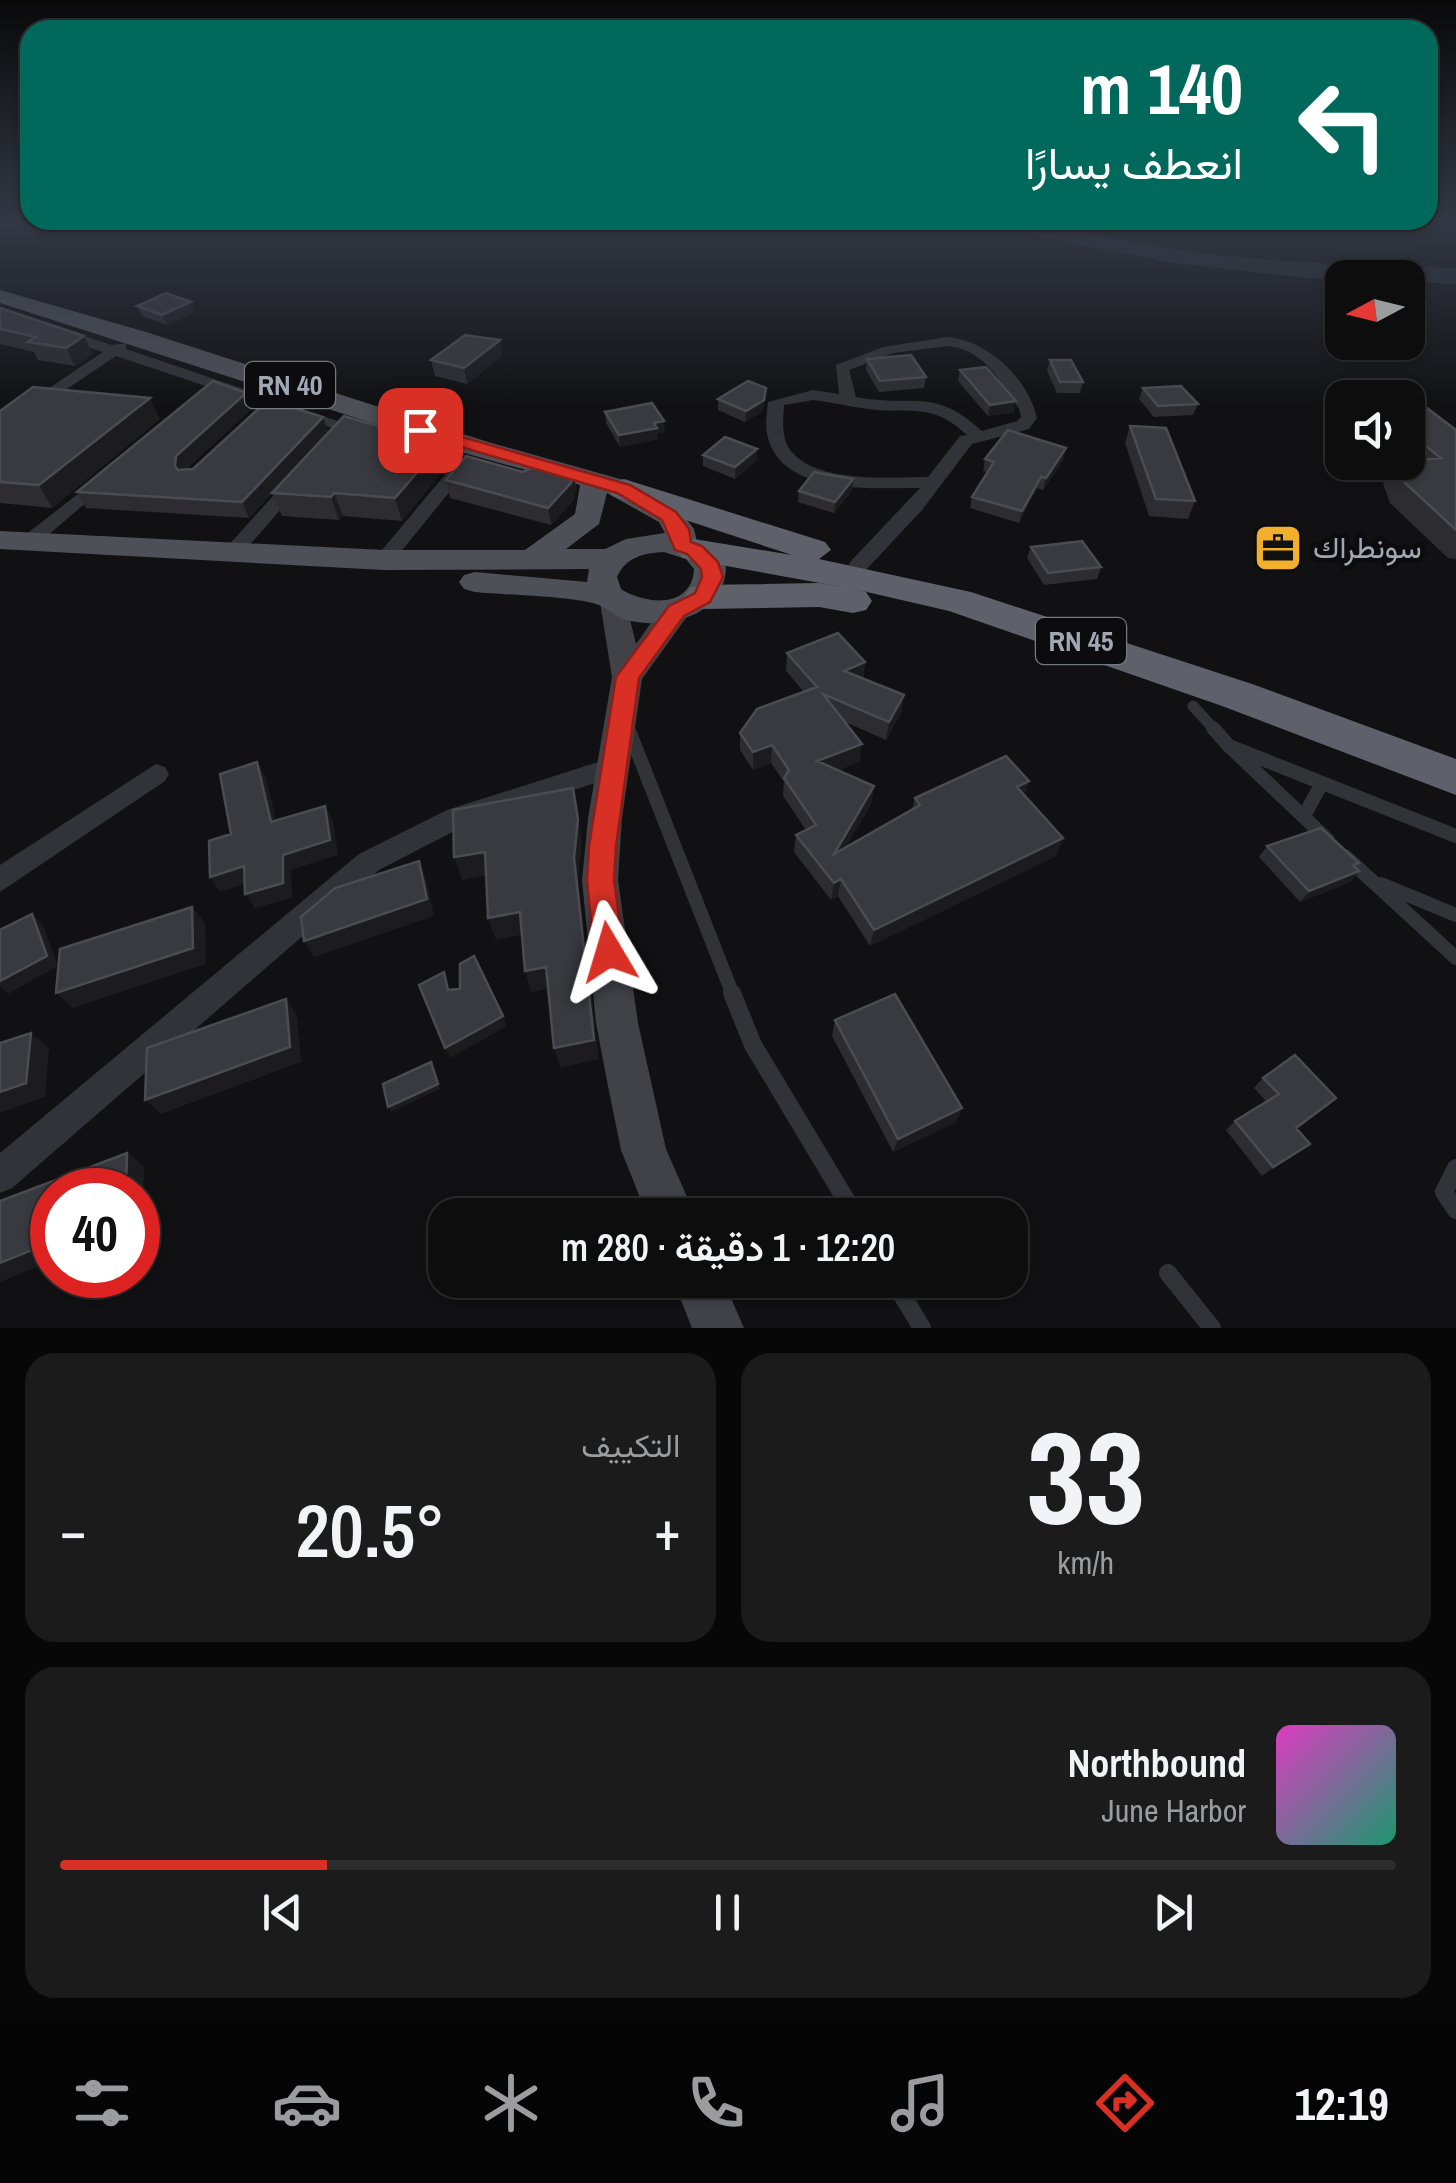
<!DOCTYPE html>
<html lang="ar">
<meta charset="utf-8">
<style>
body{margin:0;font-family:"Archivo Narrow",Vazirmatn,sans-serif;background:#1b1b1c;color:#f1f3f6;direction:rtl;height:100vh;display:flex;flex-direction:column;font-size:38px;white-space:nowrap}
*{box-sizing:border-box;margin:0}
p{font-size:32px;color:#9a9c9e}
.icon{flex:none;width:55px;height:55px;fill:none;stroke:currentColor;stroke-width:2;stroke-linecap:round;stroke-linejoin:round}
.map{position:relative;height:1328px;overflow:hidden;direction:ltr}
.side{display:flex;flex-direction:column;gap:25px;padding:25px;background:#070708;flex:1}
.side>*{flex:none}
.top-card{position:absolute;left:20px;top:20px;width:1418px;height:210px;border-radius:30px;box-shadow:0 2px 8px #0004,0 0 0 2px #2d2d2e;direction:rtl;background:#00695c;color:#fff;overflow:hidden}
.needle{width:65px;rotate:263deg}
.tools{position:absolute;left:1325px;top:260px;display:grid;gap:20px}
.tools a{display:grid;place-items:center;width:100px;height:100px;border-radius:20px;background:#0d0d0e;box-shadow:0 2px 8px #0004,0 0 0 2px #2d2d2e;font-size:50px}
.speed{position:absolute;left:30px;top:1168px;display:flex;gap:20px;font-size:50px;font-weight:700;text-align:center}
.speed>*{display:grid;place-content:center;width:130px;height:130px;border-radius:50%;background:#0d0d0e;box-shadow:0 2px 8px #0004,0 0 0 2px #2d2d2e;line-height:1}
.speed .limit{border:15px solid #d22;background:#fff;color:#111}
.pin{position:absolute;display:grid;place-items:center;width:85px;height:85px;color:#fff;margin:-42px;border-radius:20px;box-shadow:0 5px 15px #0006}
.me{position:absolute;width:110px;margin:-55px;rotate:353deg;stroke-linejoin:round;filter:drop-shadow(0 0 8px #0008)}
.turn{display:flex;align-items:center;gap:35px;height:210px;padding:0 30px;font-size:45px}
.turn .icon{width:130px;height:130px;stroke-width:2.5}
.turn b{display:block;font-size:70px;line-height:85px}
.big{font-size:75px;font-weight:600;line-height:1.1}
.side .card{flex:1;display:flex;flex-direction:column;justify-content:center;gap:15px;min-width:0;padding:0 35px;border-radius:30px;background:#1b1b1c}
.side .dial{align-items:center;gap:0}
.dial b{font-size:130px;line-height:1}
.song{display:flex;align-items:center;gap:30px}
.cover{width:120px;height:120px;border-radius:15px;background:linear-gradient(135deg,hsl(310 70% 55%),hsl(160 70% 35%))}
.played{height:10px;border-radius:5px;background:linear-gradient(90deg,#d93025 20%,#2d2d2e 20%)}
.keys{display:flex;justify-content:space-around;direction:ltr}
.heat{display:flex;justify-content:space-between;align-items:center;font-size:55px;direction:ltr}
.side .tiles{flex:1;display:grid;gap:25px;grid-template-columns:1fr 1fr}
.card:last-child{grid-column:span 2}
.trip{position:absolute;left:428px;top:1198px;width:600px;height:100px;border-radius:30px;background:#0d0d0e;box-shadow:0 2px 8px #0004,0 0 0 2px #2d2d2e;font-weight:600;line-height:100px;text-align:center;direction:rtl}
.tab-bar{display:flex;height:160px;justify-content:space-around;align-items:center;background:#050506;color:#9a9c9e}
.tab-bar .icon{width:70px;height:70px}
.tab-bar .selected{color:#d93025}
.tab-bar b{font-size:45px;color:#f1f3f6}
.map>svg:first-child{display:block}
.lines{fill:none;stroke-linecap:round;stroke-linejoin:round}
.river{fill:#283036;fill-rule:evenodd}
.lane-far2{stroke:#323338;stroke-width:11}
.lane-far1{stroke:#323338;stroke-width:14}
.lane{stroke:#323338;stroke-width:18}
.street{fill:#323338;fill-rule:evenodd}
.secondary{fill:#404248;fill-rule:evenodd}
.primary{fill:#4e5057;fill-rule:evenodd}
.highway{fill:#5e6169;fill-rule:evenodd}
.wall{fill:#2d2d31}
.shaded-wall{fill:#1c1c1f}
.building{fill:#393a3f;stroke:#4a4c51;stroke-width:2.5}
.route{fill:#d93025;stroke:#8d1f18;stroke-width:2.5}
.labels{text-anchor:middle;stroke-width:10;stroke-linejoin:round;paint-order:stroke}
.shield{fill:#0c0c0e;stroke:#757982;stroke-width:2.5}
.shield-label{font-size:28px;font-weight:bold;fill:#a2a8b3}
.poi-label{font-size:30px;fill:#a2a8b3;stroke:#0c0c0e;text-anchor:start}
</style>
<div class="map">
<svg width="1456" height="1328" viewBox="0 0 1456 1328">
<rect width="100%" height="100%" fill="#111113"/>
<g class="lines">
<path class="river" d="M990 222C1052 222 1111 239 1172 249 1266 263 1361 265 1456 268V284L1408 282V278H1308L1173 263 1001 229Z"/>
<path class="lane-far2" d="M1193 706 1215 730
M627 726 629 730"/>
<path class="lane-far1" d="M628 728 733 995
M1213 728 1229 746 1456 836
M1229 746 1328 840
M1304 816 1322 783
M1345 856 1456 958
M1381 884 1456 915"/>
<path class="lane" d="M732 993 753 1045 855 1215
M1456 1168 1444 1192 1456 1210
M1168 1273 1212 1328
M893 1280 922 1328"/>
<path class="street" d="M0 309 112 345 126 343V349L370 432 362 437 356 436 116 356 0 434V421L103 352 0 318Z
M948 337C988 341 1028 378 1037 418L1029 429 972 444 922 510 865 571H851L848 566 851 561 920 488C872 488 780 496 767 434 765 424 767 412 768 402L813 390 839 394 836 365 883 347ZM948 346C985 350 1000 381 1019 409L1021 417 1017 421 982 431C933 386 912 408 856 397L849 370 893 353ZM813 400C832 402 850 407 869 409 913 415 930 401 967 435L960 436 928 477C891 477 817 484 791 451 781 438 783 421 784 405Z
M417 443 501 471 492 476 468 469 391 564H377L374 560 377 556 453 465 411 452 408 448Z
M297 475 303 476V484L240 556H226L223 552 226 548 291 476Z
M101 476 107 477V485L34 547H20L17 543 20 539Z
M614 757 623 760 626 767 623 774 466 825 379 870 12 1188 0 1193V1153L359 854 447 810Z
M156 764 165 767 169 774 165 781 0 892V865Z"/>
<path class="secondary" d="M614 593 624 595 636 644C650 627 662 597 687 604L691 611 642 679 622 818 618 880 638 1023 666 1149 695 1215H647L621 1150 608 1086 596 1023 582 880 588 818 612 677 600 602 604 595Z
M673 1280H723L744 1328H692Z"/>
<path class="primary" d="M0 290 146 332 488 442 634 483 679 510 694 529 697 542 708 546 726 567C725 617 666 630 626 620 615 617 609 609 599 605 575 596 504 595 475 592L464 589 459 582 464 575 475 572 587 582 589 569 384 570 0 549V531L384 550H525L575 514 580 485 468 454 0 303ZM607 493 659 522 665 533 626 539 605 549H566L599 524ZM664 552 686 559 694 569C692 609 646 605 621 589L617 577C626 557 644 553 664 552Z"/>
<path class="highway" d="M624 479 825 542 831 550 819 559 971 592 1252 684 1456 759V795L1222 706 949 611 854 589 866 592 872 601 866 610 853 613 819 607 703 609 690 606 684 597 690 588 703 585 819 583 853 589 682 558 676 550 682 542 694 539 792 555 612 496 608 489 612 482Z"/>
</g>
<path class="wall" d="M0 222 33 229 37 237 0 235Z
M191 302 195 312 167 325 142 316 137 306Z
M0 308 93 354 75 366 38 360 34 352 0 344Z
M500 340 502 356 467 384 435 376 431 360Z
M867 359 926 377 924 388 879 392 866 370Z
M1050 360 1083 382 1080 393H1057L1047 371Z
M960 370 1014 412 988 416 958 381Z
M766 388 763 411 745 422 718 410V399Z
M1143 388 1198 404 1193 415 1154 417 1139 399Z
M1408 407 1456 430V559L1448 558 1390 503 1383 483 1395 462H1408Z
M252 408 185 470 193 469 323 417 328 432 249 518 86 508 77 492Z
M0 411 160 419 52 508 0 503Z
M605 412 665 432 657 433 658 439 620 447 606 423Z
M1130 426 1195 501 1188 519 1149 516 1125 443Z
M1066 448 1063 460 1043 490 1037 488 1019 523 970 508 972 497 987 472 983 471 985 459Z
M757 449V460L735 479 703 466V455Z
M446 467 402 521 343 516 339 520 282 516 272 493Z
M573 471 576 488 574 500 551 525 450 498 446 480 523 472Z
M853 479 852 491 834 513 798 502 799 491Z
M1031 547 1101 567 1097 579 1044 585 1027 558Z
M787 653 865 662 863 679 904 695 901 713 886 740 845 722 862 744 859 762 838 770 874 786 871 804 846 847 912 809 915 798 1029 781 1024 795 1063 838 1056 856 870 946 838 896 831 900 794 852 796 835 806 830 783 796 784 782 771 763 753 770 740 750V733L804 692 786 671Z
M1267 846 1359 863 1355 867 1359 871 1350 882 1300 902 1259 857Z
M835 1020 956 1122 893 1152 832 1036Z
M1295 1055 1298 1152 1262 1176 1226 1130 1235 1121 1267 1102 1254 1088 1263 1078Z"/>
<path class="shaded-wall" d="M191 302 195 312 167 325 162 315Z
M84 336 93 354 75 366 66 348Z
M500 340 502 356 467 384 464 368Z
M766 388 763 411 745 422 746 411Z
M246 393 252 408 183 471 182 482 175 466 176 456Z
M150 398 160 419 52 508 39 485Z
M1016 401 1014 412 988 416 990 405Z
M323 417 328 432 249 518 242 502Z
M664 421 665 432 657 433 658 439 620 447 619 435Z
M441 445 446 467 402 521 395 498Z
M1066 448 1063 460 1043 490 1046 478Z
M757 449V460L735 479V467Z
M573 471 576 488 574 500 551 525 548 508Z
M1041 477 1037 488 1019 523 1022 511Z
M853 479 852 491 834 513 835 502Z
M334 493 343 516 339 520 331 497Z
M865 662 863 680 844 671Z
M904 695 901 713 886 740 889 722Z
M862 744 859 762 815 779 817 761Z
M772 745 771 763 753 770V752Z
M257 762 266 777 280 837 271 822Z
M1029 781 1023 799 1017 787Z
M874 786 871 804 832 871 834 854Z
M573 788 582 842 578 880 599 1059 560 1068 554 1048 574 858Z
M325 806 333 821 338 855 291 870 292 898 255 908 245 894 283 855Z
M1063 838 1056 856 870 946 874 930Z
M485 852 493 874 462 880 454 857Z
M419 861 426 878 434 916 314 957 304 941Z
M244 866 254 881 220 892 210 877Z
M1359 871 1350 882 1300 902 1309 891Z
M841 879 838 896 831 900 834 883Z
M192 907 205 923 206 964 73 1008 56 993Z
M520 912 526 934 496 940 488 918Z
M32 914 43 925 58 966 8 994 0 986V981Z
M546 967 552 988 531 992 525 971Z
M286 999 297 1015 301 1062 161 1114 145 1100Z
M503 1016 507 1026 450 1058 445 1048Z
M31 1033 49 1048 45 1097 0 1113V1092Z
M431 1062 440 1089 391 1112 388 1107Z
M962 1108 956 1122 893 1152 898 1139Z
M1310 1144 1262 1176 1273 1167Z
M127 1153 144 1166 143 1225 138 1228V1190H126Z
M52 1242V1261L0 1282V1263Z"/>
<path class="building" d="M0 222H21L33 229 0 227Z
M166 293 191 302 162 315 137 306Z
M0 308 84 336 66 348 28 342 36 337 0 329Z
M465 335 500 340 464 368 431 360Z
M911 355 926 377 880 381 867 359Z
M1050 360H1071L1083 382H1060Z
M986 367 1016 401 990 405 960 370Z
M213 381 246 393 176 456 175 466 178 470 193 469 268 400 323 417 242 502 77 492Z
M748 381 766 388 764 400 746 411 718 399Z
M1181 386 1198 404 1158 406 1143 388Z
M33 387 150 398 39 485 0 482V411Z
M652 403 664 421 654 423 657 428 619 435 605 412Z
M1423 405 1456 430V530L1403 481 1395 462 1441 458 1408 432V407Z
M344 416 441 445 395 498 334 493 331 497 272 493Z
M1130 426 1166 428 1195 501 1156 499Z
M1008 430 1066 448 1046 478 1041 477 1022 511 972 497 994 462 985 459Z
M725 437 757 449 735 467 703 455Z
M466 456 523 472 535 467 534 460 573 471 571 483 548 508 446 480Z
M814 472 853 479 835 502 799 491Z
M1082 541 1101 567 1048 573 1031 547Z
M838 633 865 662 844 671 904 695 889 722 823 694 862 744 817 761 874 786 834 854 920 805 915 798 1006 756 1029 781 1017 787 1063 838 874 930 841 879 834 883 796 835 816 825 784 778 789 770 772 745 753 752 740 733 757 709 817 687 787 653Z
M257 762 271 822 325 806 330 840 283 855V883L245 894 244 866 210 877 209 841 231 834 220 774Z
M573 788 578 819 574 858 594 1040 554 1048 546 967 525 971 520 912 488 918 485 852 454 857 453 810Z
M1321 828 1359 863 1353 865 1359 871 1309 891 1267 846Z
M419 861 427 899 304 941 301 917 335 888Z
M192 907 193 948 56 993 60 949Z
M32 914 47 956 0 981V930Z
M474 956 503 1016 445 1048 419 985 444 972 448 990 460 989V964Z
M895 994 962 1108 898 1139 835 1020Z
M286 999 290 1047 145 1100 147 1048Z
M31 1033 26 1083 0 1092V1043Z
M1295 1055 1336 1098 1296 1128 1310 1144 1273 1167 1235 1121 1279 1094 1263 1078Z
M431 1062 438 1084 388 1107 383 1084Z
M127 1153 126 1190H52V1242L0 1263V1201Z"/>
<linearGradient id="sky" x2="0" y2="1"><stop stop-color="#09090a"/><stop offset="0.54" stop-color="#323844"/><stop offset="1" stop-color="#323844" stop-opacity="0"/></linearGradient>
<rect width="1456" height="408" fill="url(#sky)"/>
<path class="route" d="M420 425 630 485 676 512 689 529 691 542 702 546 718 562 723 577 710 602 684 616 639 678 616 846 614 880 624 952 619 961 609 965 598 961 594 952 587 880 589 846 616 677 669 606 695 593 702 577 701 569 687 554 675 550 662 520 617 493 414 433 412 430Z"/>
<defs>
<g id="office-square" transform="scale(2.5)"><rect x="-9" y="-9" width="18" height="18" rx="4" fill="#f1af2b" stroke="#0c0c0e"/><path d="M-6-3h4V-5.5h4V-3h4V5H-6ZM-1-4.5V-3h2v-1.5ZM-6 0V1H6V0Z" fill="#111"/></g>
</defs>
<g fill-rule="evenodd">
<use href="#office-square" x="1278" y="548"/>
</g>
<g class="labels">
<g class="shield">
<rect x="245" y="362" width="90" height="46" rx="8"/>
<rect x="1036" y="618" width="90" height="46" rx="8"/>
</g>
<g class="shield-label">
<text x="290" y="395">RN 40</text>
<text x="1081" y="651">RN 45</text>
</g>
<g class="poi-label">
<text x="1313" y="558">سونطراك</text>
</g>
</g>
</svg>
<div class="tools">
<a><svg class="needle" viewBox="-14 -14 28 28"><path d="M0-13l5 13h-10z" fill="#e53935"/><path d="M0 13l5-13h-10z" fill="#9a9c9e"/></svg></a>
<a><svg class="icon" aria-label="sound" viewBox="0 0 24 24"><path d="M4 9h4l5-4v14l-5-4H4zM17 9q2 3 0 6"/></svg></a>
</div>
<div class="speed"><div class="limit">40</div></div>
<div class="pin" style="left:420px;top:430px;background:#d93025"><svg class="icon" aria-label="arrive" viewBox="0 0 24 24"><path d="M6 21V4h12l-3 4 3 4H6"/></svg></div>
<svg class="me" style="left:609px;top:952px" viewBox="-20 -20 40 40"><path d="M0-17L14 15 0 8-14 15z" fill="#d93025" stroke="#fff" stroke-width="4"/></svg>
<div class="trip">12:20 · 1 دقيقة · 280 m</div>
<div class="top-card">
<div class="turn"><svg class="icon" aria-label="left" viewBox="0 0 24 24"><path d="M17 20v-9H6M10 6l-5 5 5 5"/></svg><div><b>140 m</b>انعطف يسارًا</div></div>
</div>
</div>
<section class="side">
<div class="tiles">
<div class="card dial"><b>33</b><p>km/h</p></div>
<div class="card"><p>التكييف</p>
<div class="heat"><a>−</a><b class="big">20.5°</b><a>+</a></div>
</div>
<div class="card">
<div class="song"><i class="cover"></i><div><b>Northbound</b><p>June Harbor</p></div></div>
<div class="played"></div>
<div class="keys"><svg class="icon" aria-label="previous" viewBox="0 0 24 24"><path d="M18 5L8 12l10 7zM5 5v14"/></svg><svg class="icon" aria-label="pause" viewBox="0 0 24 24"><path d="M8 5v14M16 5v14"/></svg><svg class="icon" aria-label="next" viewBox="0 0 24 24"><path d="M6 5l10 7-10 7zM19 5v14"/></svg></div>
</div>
</div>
</section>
<nav class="tab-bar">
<b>12:19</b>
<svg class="icon selected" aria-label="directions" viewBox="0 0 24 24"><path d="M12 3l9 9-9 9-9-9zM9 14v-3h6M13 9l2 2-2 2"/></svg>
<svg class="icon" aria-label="music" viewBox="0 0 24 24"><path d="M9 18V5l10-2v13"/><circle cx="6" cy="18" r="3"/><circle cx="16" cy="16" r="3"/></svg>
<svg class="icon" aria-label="phone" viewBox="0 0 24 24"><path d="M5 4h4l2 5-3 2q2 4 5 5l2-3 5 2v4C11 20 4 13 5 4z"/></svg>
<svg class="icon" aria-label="climate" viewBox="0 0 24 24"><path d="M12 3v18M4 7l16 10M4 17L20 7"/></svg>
<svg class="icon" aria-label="car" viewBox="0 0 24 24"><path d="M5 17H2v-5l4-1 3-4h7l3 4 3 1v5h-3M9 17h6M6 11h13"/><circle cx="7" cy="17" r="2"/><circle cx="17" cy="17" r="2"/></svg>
<svg class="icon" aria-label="filters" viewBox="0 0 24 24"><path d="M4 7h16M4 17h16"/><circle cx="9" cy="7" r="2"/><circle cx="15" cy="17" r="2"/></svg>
</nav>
